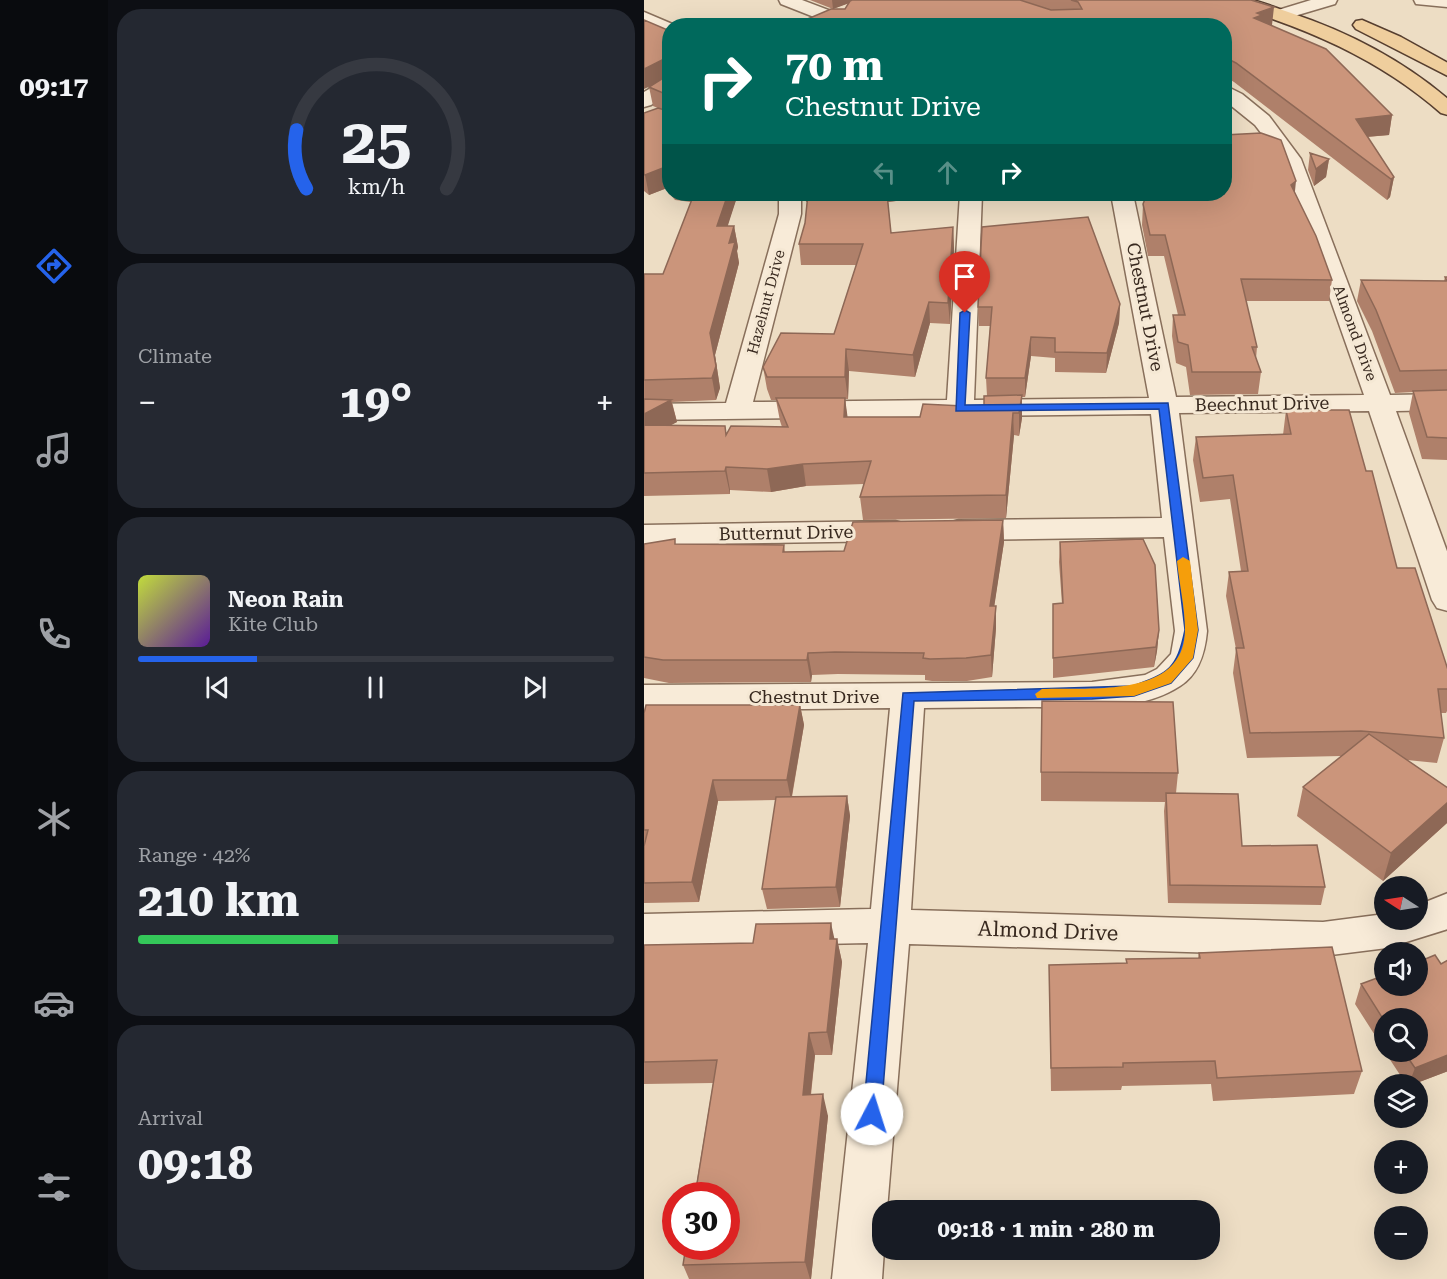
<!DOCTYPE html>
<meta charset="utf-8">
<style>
body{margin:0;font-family:"Roboto Serif",serif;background:#242831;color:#f1f3f6;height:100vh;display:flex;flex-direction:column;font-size:22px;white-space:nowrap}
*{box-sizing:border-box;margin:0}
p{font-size:20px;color:#9ea1a6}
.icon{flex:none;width:33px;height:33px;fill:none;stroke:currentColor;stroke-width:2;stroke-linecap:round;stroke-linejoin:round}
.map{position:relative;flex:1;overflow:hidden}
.drawer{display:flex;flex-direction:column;gap:9px;padding:9px;background:#0d0f14;width:536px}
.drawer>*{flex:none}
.top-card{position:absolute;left:18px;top:18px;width:570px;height:183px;border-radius:24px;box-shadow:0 6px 24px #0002;background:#00695c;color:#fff;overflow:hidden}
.needle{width:39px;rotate:282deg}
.tools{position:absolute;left:730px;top:876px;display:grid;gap:12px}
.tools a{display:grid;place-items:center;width:54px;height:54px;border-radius:50%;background:#171b24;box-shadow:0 6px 24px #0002;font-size:30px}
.speed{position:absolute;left:18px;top:1182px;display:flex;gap:12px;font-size:30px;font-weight:700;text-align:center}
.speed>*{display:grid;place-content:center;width:78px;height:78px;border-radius:50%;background:#171b24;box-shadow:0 6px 24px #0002;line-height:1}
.speed .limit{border:9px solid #d22;background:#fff;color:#111}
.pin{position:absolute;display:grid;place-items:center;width:51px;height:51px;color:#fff;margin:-62px -26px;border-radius:50% 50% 50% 0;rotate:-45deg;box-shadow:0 0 6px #0007}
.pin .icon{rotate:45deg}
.me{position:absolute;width:66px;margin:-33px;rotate:5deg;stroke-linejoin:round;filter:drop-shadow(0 0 4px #0008)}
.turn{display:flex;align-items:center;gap:21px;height:126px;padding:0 24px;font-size:27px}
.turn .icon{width:78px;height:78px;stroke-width:2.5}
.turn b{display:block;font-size:42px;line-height:51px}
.lanes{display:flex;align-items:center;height:57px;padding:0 24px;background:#0003;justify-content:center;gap:30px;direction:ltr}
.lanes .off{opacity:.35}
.big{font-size:45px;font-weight:700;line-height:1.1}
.drawer .tile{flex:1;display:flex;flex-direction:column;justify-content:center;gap:9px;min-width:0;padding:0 21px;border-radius:24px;background:#242831}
.drawer .dial{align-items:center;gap:0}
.dial svg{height:156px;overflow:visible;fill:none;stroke:#363941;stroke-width:7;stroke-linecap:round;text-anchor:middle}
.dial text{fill:#f1f3f6;stroke:none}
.song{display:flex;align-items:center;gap:18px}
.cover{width:72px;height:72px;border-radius:9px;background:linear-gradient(135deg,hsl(70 70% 55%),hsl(270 70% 35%))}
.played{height:6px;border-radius:3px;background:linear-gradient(90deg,#2563eb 25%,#363941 25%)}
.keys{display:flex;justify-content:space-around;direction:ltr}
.heat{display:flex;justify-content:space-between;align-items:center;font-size:33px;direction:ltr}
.charge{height:9px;border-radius:4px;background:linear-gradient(90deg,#34c759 42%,#363941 0)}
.trip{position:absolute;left:228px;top:1200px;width:348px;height:60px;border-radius:24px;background:#171b24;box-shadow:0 6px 24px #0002;font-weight:700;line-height:60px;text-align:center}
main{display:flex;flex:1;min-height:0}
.tab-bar{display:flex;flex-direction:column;width:108px;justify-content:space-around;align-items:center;background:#090b0e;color:#9ea1a6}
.tab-bar .icon{width:42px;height:42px}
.tab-bar .active{color:#2563eb}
.tab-bar b{font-size:27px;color:#f1f3f6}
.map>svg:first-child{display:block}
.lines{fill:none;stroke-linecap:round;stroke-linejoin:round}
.minor-casing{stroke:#886f5b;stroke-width:3}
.primary-casing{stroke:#563e2f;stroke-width:3}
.minor{fill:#f8ebd8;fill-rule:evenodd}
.primary{fill:#efce9d;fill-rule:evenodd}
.wall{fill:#af806a}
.shaded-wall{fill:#8e6856}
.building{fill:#cb957b;stroke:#8e6856;stroke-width:1.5}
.route{fill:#2563eb;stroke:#184099;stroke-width:1.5}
.slow{fill:#f59e0b}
.labels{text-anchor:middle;stroke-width:6;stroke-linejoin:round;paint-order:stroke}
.far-street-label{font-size:15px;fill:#38291f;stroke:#f5e8d4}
.street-label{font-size:18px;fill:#38291f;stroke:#f5e8d4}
.near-street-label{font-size:21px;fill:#38291f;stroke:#f5e8d4}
</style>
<main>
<nav class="tab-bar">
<b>09:17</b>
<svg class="icon active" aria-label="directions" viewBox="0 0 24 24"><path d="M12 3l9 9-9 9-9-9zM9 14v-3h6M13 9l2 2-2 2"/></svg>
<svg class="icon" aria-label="music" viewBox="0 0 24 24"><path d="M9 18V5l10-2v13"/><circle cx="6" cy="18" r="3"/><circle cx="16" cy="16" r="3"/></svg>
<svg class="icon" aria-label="phone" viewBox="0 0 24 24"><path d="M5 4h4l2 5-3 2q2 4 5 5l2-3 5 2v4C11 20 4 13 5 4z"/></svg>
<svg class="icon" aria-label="climate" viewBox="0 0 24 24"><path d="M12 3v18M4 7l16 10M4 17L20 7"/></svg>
<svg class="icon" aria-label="car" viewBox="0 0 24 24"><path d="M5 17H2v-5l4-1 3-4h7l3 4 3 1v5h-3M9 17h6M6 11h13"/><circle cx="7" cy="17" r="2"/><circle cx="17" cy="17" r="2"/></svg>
<svg class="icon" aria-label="filters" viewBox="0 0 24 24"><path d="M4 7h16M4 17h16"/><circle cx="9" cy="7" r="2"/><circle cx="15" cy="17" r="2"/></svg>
</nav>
<section class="drawer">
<div class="tile dial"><svg viewBox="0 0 100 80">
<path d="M14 69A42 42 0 1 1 86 69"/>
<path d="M14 69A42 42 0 0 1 9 39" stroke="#2563eb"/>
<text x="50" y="56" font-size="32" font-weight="700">25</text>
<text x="50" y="72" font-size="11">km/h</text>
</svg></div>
<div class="tile"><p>Climate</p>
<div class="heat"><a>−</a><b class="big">19°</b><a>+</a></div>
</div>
<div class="tile">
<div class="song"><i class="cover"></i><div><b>Neon Rain</b><p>Kite Club</p></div></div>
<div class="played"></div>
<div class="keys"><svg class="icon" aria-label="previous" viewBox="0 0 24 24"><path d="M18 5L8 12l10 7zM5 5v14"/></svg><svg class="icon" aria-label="pause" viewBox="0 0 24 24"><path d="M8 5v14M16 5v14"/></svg><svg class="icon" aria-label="next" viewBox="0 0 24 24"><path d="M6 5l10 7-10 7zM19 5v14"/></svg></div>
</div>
<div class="tile"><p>Range · 42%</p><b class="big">210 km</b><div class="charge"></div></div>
<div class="tile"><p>Arrival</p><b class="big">09:18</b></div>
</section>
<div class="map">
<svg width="804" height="1279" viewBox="0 0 804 1279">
<rect width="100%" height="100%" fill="#edddc4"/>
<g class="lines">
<g class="minor-casing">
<path id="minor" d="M135 0H158L216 22 218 26H193L137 4Z
M667 0H693L691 4 637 20 631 19 628 15 631 11Z
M770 0H804V7L772 4Z
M0 12 33 26H26V33L0 23Z
M26 77V92L7 105 0 107V92Z
M580 85 598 94 625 116 657 159 746 395 804 394V410L752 411 804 554V611L793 608 788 600 725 411 535 413 563 631C561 653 555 674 536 686 495 713 437 707 391 707 354 707 317 708 280 708L267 910 679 922 741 914V920H774V905L804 893V929L743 948 679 956 265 944 243 1210H238L240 1250 238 1279H188L224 943 0 948V914L227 909 246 708 0 711V685L448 682 501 675 513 669 527 654 531 631 520 537 315 540 304 537 300 530 304 523 315 520 518 518 507 414 0 420V404L82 403 135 214V194H157V214L109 402 303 400 316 194H338L330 400 505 398 467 194H489L532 397 720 395 637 159 611 125 580 100Z
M251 521 262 524 266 531 262 538 251 541 0 545V525Z"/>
</g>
<g class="primary-casing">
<path id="primary" d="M581 0C589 0 599 0 608 0 621 3 635 9 647 13 704 32 758 60 804 99V115L797 113C734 58 662 28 583 4Z
M718 20 757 37 804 63V76L712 29 709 25 712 21Z"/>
</g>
<use href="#minor" class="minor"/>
<use href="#primary" class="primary"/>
</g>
<path class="wall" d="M166 0H607L628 25H627L748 115 745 135 723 137 750 177 746 197 743 200 590 82 580 76V26L201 9 204 3 189 9Z
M26 31V192L23 188 5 195 0 191V113L16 109 9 106 5 87Z
M666 153 685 159 682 177 670 186 664 170Z
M651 193 688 280 685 301H602L613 347 612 359 617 372 614 394 546 395 542 367 532 363 528 336 529 315H534L520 256H504L498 225 499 204Z
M26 194H94L83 226H90L94 247 93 251 95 263 71 355 76 388 72 400 28 402 33 422 26 425 83 434 138 427 136 421 132 400H127L123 389 119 367 190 334 212 265H157L155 244 161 223 163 202H162L161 194H311L244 202 247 233 309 227 310 248 306 324 286 323 271 377 205 371 204 399H201L203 417H276L340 407 343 396 342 378 346 326H335L334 307 476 304 475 323 462 373 411 372V358L387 356 381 397H378V418L375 436 370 435 362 518 219 520 216 497 220 484 162 486 127 492 86 490V494L0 496V274H19L47 202 31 200Z
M801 277H804V460L778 459 765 413 769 392 751 393 728 331 713 301 717 280 800 281Z
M642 410 722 471 753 568 804 670V709L802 713H797L800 738 793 763 763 760 804 788V821L803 823 739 881 653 816 659 787 698 756 603 758 589 673 592 649 582 596 585 572 597 571 586 499 556 502 549 460 552 437 639 435Z
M359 520 360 542 350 606 352 628 348 677 323 681H288L281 680V675L194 674 168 675 167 682 25 683 0 678V544L140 545 141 552 200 551Z
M416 542 515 630 513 651 510 667 409 678V604H418L415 562Z
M156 705 160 725 148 797 203 796 206 816 196 907 123 909 118 889 132 800 74 801 55 902 0 903V713Z
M397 772 534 773 532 793 598 846 681 887 677 905 524 903 520 811 521 802 397 801Z
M193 939 198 962 188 1055H171L167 1095 184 1116 167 1279H45L39 1265 69 1083 0 1084V945L109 943Z
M555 953 718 1071 710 1094 569 1101 567 1084 478 1086 477 1090 407 1091 405 965 482 963V959L554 958Z
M804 960V1071L770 1084H762L741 1052H774L741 1018V1051L711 1004 717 984 797 964Z"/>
<path class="shaded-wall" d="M188 0H214L189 9Z
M630 7 628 25 617 29 610 18 613 13Z
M24 57 26 77 0 89V69Z
M748 115 745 135 708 138 712 119Z
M685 159 682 177 670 186 672 169Z
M19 168 23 188 5 195 1 175Z
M750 177 746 197 743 200 747 179Z
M652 181 650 201 647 185Z
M84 194H94L77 247 73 226Z
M242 194H311L243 202Z
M90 226 94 247 93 251 95 263 71 355 76 388 72 400 68 378 66 333 85 243Z
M309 227 310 248 306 324 304 303Z
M285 302 286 323 271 377 269 355Z
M476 304 475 323 462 373 463 353Z
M387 337V356L381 397V378Z
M202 349 205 371 204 399 201 377Z
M378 395V418L375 436V413Z
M201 398 204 420 200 417Z
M27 400 33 422 0 440V414Z
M369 413 370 435 362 518V495Z
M159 464 162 486 127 492 123 469Z
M82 467 86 490V494L81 471Z
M359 520 360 542 347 628 346 606Z
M352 606V628L348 677 347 655Z
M515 630 513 651 510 667 512 647Z
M164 653 168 675 167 682 163 660Z
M156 705 160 725 147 800 143 780Z
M69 780 74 801 55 902 48 882Z
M203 796 206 816 196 907 192 887Z
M804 802 803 823 739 881 747 853Z
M187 923 192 946 186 939Z
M193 939 198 962 188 1055 183 1032Z
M165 1033 171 1055 164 1117 159 1095Z
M804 1055V1071L770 1084H765L771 1068Z
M179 1094 184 1116 167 1279H166L161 1262Z"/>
<path class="building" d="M208 0H376L407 10 438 9 434 2 427 0H607L630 7 613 13 618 15 610 18 682 49 748 115 712 119 750 177 747 179 592 63 580 57V26H147L187 9H201L206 1Z
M0 20 26 31V101H25L24 95 5 87 24 75V57L0 69Z
M25 105H26V178L19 168 1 175 0 174V113L14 108 24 111Z
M617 133 637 140 652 181 647 185 672 236 688 280 597 279 613 347H608L617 372H548L544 345 534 342 529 315H541L521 235H506L499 204 503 194H580V135Z
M666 153 685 159 672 169Z
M50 194H84L73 226H90L85 243 91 242 66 333 72 366 68 378 0 380V274H19Z
M164 194H243L247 233 309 227 304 303 285 302 269 355 202 349 201 377H123L119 367 137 333 190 334 219 244H155L161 223Z
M444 217 476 304 463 353 411 352V338L387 337 381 378H342L348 307H334L338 227Z
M801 277H804V370L756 371 732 310 717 280 803 281Z
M804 390V438L783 437 769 391Z
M378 395 375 413H369L362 495 216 497 227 461 159 464 123 469 82 467 81 471 0 473V425L81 426 82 435 87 426 144 427 132 398H201L200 417H276L279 404 340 407V396Z
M0 399 27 400 0 414Z
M642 410H705L722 471H728L753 568H771L804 670V689H794L800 738 717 731 606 733 592 648H600L585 572 604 571 589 475 559 478 552 437 647 434Z
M359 520 346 606H352L347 655 322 658 286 659 279 658 280 653 191 652 164 653 163 660H19L0 657V544L31 539V544L140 545 139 552 200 551 209 522Z
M499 539 511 565 515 630 512 647 409 658V604L419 603 416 542Z
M398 701 529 702 534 773 397 772Z
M2 705H156L143 780H69L48 882 0 883V846L4 830H0V713Z
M725 734 804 788V802L747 853 659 787Z
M522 793 594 794 598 846 673 845 681 887 526 885Z
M203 796 192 887 118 889 132 797Z
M187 923 186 939H193L183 1032 165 1033 159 1095 179 1094 161 1262 39 1265 42 1246H82V1196H51L73 1060 0 1062V945L109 943 112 924Z
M688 947 718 1071 573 1078 571 1061 479 1063V1067L407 1068 405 965 483 963 482 959 556 958 555 953Z
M791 955 797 964 804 960V1055L771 1068 760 1052H774V1018H741V1022L717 984 741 975V986H774V962Z"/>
<path class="route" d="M321 310 326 313 321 405 524 403 554 630 549 658 527 683 490 696 448 699 270 701 237 1114 235 1120 228 1123 221 1120 219 1114 259 693 489 686C525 673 533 669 541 630L515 409 312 411 316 313Z"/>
<path class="slow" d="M539 557 546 561 554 630 549 658 527 683 490 696 393 698 391 694 398 689C447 687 540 699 541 630 541 607 535 583 533 561Z"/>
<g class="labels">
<g class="far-street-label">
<text transform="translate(122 302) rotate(-75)" y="5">Hazelnut Drive</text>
<text transform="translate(711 333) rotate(70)" y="5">Almond Drive</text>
</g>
<g class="street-label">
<text transform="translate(501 307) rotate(79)" y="6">Chestnut Drive</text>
<text transform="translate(618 404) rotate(-1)" y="6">Beechnut Drive</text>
<text transform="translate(142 533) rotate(-1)" y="6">Butternut Drive</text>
<text x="170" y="703">Chestnut Drive</text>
</g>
<g class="near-street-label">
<text transform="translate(404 931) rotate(2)" y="7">Almond Drive</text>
</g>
</g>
</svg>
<div class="tools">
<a><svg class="needle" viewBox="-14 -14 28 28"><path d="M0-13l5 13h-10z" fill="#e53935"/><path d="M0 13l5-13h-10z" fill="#9ea1a6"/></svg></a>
<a><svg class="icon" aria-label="sound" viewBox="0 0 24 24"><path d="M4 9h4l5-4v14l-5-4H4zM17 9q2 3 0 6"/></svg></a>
<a><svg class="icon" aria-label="search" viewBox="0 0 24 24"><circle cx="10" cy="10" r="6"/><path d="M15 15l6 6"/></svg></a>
<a><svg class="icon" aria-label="layers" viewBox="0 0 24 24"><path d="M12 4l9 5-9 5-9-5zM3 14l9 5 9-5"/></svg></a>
<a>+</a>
<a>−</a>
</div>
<div class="speed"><div class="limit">30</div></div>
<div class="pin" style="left:321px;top:313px;background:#d93025"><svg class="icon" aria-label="arrive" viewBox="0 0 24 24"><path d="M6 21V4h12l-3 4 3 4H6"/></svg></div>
<svg class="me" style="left:228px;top:1114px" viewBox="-20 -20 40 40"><circle r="19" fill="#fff"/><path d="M0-13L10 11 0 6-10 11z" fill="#2563eb"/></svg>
<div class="trip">09:18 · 1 min · 280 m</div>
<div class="top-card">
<div class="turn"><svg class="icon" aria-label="right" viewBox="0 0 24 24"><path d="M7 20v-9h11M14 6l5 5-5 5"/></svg><div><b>70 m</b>Chestnut Drive</div></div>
<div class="lanes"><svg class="icon off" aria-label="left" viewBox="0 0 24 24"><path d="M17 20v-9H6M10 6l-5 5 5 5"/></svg><svg class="icon off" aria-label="ahead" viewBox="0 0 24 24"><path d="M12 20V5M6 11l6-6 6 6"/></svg><svg class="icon" aria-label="right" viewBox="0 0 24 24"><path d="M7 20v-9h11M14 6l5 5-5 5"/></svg></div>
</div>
</div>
</main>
